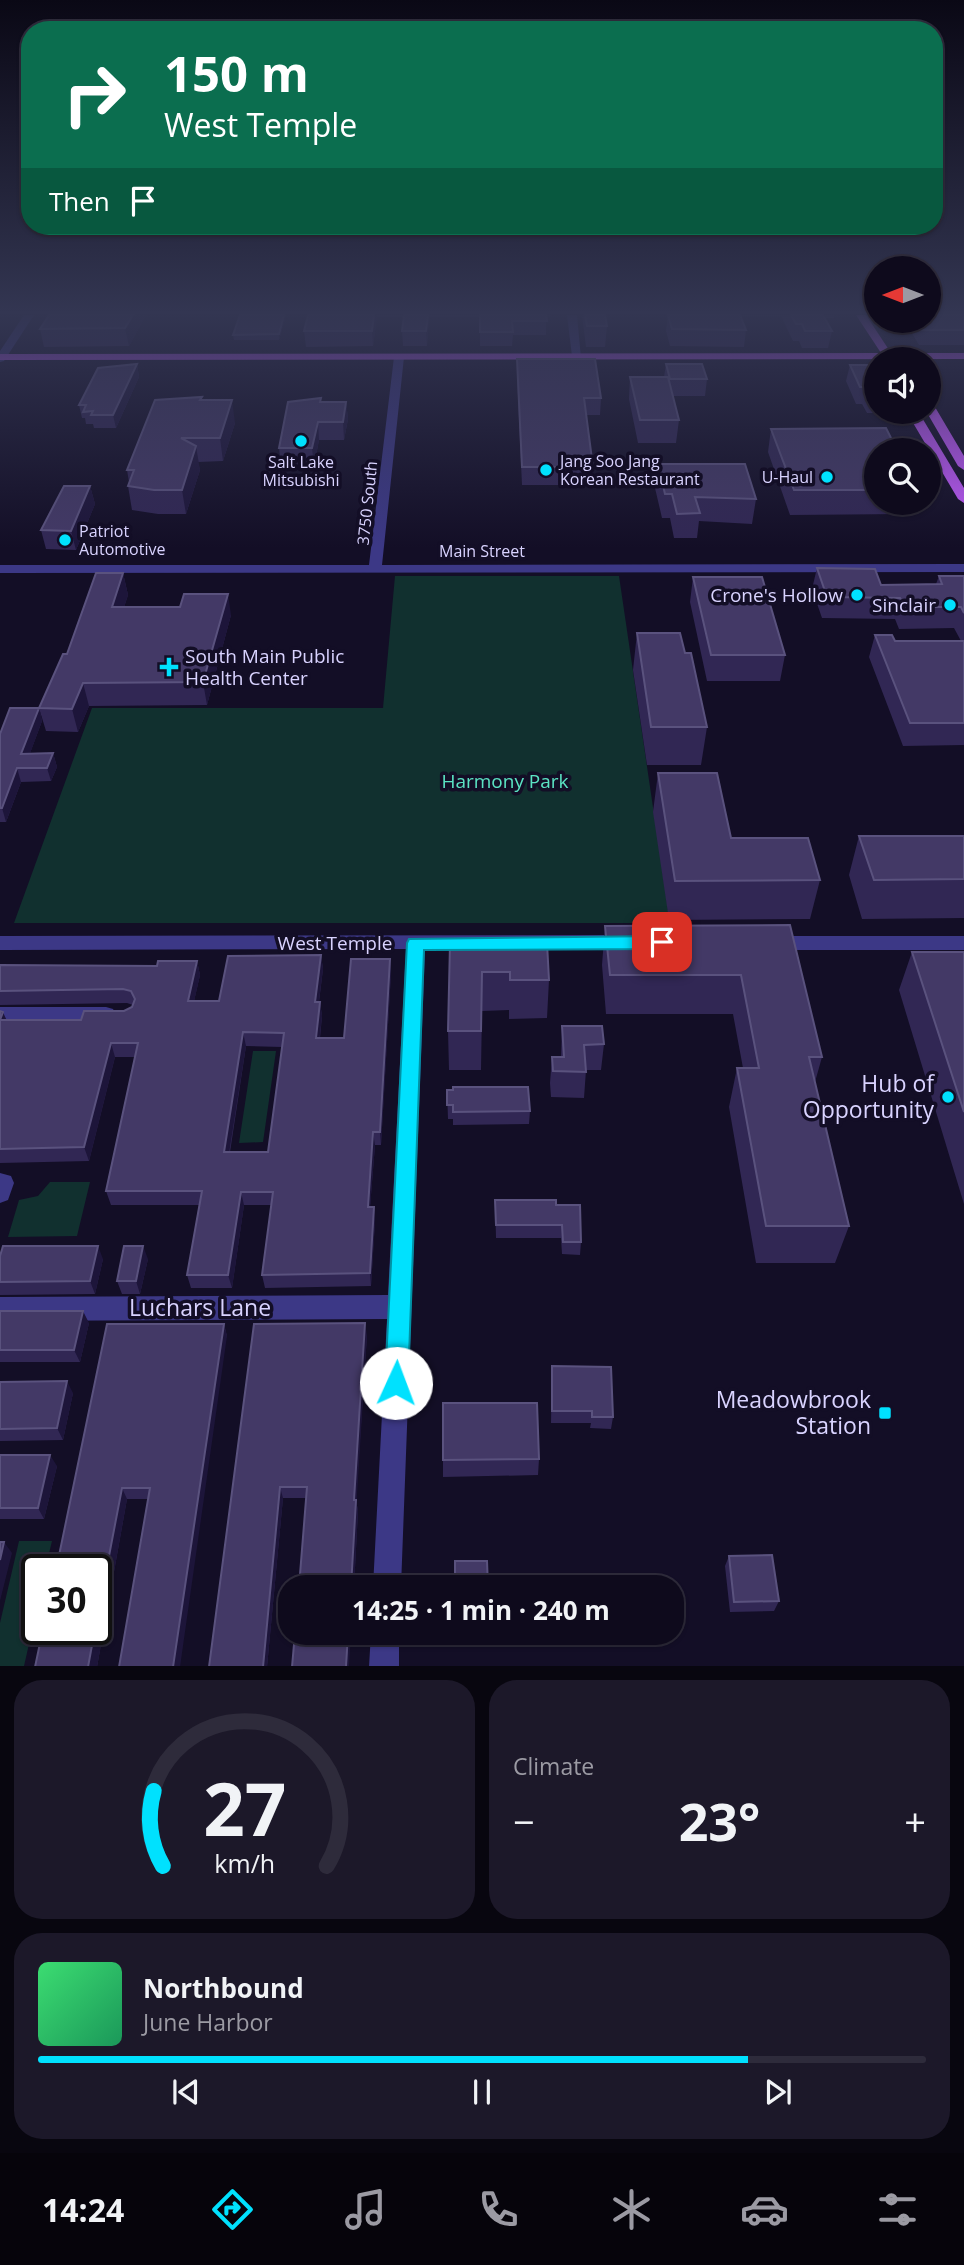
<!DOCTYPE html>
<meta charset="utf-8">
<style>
body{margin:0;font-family:"Open Sans",sans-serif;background:#1c1829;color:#f1f3f6;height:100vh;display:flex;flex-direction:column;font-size:26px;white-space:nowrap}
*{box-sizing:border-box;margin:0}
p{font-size:23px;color:#9b9aa3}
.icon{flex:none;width:38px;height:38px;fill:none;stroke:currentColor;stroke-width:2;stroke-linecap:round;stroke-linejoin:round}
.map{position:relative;height:1666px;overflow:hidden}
.sheet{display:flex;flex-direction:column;gap:14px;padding:14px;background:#08060f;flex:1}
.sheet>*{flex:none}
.guide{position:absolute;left:21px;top:21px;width:922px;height:214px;border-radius:28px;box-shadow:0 2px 5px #0004,0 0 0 2px #2e2b3b;background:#0b6e4f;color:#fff;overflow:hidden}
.needle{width:46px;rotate:270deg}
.fabs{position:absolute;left:864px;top:256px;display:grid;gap:14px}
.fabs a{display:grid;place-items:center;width:77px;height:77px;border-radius:50%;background:#0e0a1c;box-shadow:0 2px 5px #0004,0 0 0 2px #2e2b3b;font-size:35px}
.speed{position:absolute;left:21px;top:1554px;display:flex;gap:14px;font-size:35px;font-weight:700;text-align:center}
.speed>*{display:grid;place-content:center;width:91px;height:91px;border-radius:50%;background:#0e0a1c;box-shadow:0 2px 5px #0004,0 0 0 2px #2e2b3b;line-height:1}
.speed .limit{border:4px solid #111;border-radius:10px;background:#fff;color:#111}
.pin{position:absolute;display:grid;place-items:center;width:60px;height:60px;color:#fff;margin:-30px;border-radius:14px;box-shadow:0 4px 10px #0006}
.me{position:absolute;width:77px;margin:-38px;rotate:2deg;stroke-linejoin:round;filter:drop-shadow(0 0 5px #0008)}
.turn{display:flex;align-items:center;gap:24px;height:147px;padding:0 28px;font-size:32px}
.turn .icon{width:91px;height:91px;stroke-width:2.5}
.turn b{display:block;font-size:49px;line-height:60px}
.then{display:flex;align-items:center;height:66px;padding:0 28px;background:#0003;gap:14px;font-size:26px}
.big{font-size:52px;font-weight:700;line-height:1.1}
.sheet .tile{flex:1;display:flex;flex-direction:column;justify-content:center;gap:10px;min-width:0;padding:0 24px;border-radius:28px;background:#1c1829}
.sheet .dial{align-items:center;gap:0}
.dial svg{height:182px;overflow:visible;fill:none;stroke:#2e2b3b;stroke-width:7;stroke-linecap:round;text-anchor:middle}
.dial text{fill:#f1f3f6;stroke:none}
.song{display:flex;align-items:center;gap:21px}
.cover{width:84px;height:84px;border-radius:10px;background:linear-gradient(135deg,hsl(140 70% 55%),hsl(150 70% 35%))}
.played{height:7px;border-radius:4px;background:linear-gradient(90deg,#00e1fe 80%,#2e2b3b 80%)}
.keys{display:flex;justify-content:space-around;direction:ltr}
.heat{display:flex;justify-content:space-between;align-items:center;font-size:38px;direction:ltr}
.sheet .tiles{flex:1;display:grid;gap:14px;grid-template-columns:1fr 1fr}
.tile:last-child{grid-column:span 2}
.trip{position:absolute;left:278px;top:1575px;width:406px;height:70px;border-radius:28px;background:#0e0a1c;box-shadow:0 2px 5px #0004,0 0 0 2px #2e2b3b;font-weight:700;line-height:70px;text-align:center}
.tabs{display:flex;height:112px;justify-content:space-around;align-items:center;background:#06040b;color:#9b9aa3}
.tabs .icon{width:49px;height:49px}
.tabs .on{color:#00e1fe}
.tabs b{font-size:32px;color:#f1f3f6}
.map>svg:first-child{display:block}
.green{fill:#11302f}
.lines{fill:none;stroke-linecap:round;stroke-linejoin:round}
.minor{fill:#3c3886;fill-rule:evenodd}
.major{fill:#c35aff;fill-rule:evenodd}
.wall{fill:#312754;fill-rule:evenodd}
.shaded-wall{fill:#1d153a}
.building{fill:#433966;stroke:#5a527e;stroke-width:2;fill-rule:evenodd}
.route{fill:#00e1fe;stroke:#0092a5;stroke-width:2}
.poi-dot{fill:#00e1fe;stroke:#130e26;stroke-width:2.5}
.labels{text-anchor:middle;stroke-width:7;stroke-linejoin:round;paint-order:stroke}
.far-poi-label{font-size:16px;fill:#d9d3ff;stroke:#130e26;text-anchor:start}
.far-street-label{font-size:16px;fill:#d9d3ff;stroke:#130e26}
.poi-label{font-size:19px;fill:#d9d3ff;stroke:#130e26;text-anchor:end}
.park-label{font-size:19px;fill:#5be3c3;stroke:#130e26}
.street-label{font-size:19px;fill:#d9d3ff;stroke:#130e26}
.near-poi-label{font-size:23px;fill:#d9d3ff;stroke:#130e26;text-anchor:end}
.near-street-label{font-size:23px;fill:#d9d3ff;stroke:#130e26}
</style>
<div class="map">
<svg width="964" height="1667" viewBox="0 0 964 1667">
<rect width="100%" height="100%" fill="#130e26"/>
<path class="green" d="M395 576H619L670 923H14L92 708H383Z
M253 1051H276L263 1142 239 1143Z
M50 1182H90L77 1236 8 1237 19 1200 38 1196Z
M19 1541H52L45 1570H37V1609L24 1666H0V1623Z"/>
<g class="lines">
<path class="minor" d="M24 315H34L4 361 0 362V351Z
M567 315H577L581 358 572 356Z
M399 354 404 357 382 565 964 564V572L0 573V565H369L394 357Z
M626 935 633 937 636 942 633 947 626 949H425L401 1587H373L387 1319 0 1321V1297L388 1295 406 949 0 950V936Z
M773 936H964V950H773L766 948 763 943 766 938Z
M0 1007H106L113 1009 116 1015 113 1021 106 1023H0Z
M0 1173 11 1176 14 1183 8 1200 0 1203Z
M371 1633H399V1667H369Z"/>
<path class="major" d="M856 315H866L891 353H964V359L0 360V354L881 353Z
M929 404 935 407 964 456V470L958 466 926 411H929Z
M906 411H918L964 488V503L958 499Z"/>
</g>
<path class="wall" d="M146 315 129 346 44 347 40 329Z
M240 315H286L279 340H234L233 335Z
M308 315H480V317H429L427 346H403L402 331 404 317H377L373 346 306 347 304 331Z
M480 315H550V316H546V335H513L512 346H480Z
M582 315H605L607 326 605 347H586Z
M668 315H834V318H825L832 331 828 348H802L799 341H793L781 316H740L746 330 744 347 670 346 666 331Z
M964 315V345H919L904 320H929Z
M517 359 601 398 600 415H586L593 467 592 485H522L517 376Z
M137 364 139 377 116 428H94L93 424H86L85 418H82L79 405Z
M666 364 707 379 705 396H673L679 420 676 443H638L629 399 630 377H664Z
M850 365 877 371V411H887L886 413H867L862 404H856L846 381Z
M202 400 235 423 223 461 198 462 200 470 186 514H158L132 510 128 486 129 482 127 470Z
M321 402H346L348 419 344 440H319L314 466H281L279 448Z
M771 429 877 450V502H907L904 514 790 515 768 452Z
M658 464 756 499 752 524 699 521 697 538H674L670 518H662L655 488Z
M90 486 95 504 76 550 46 549 41 530Z
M817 568 881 585 936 584 939 576H964V745L903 746 869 657 875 635 895 641H961L954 628 899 629 895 619 822 618 812 589Z
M123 573 128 595 124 607 231 615 207 705 89 706 78 732 46 731 39 708 67 654Z
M693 577 785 655 780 681H707L690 602Z
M637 633 685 653 707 727 701 765H647L633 670Z
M39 708 42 721 30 753H53L57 767 51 781 21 782 6 822H0V734Z
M658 773 731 838 820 880 810 919 669 920 653 812Z
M859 836H964V918L862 919 849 875Z
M790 925 822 1057 815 1082 849 1226 835 1263H756L729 1107 737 1068H743L733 1014H606L602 965 605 926Z
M450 944 549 980 547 1018 509 1019V1010L482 1011 481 1070H449L448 1031Z
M912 952H964V1204L899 990Z
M321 955 323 969 319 1002H320L322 1016 320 1038H344L390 959 391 973 381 1145H375L370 1207 375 1221 371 1286 265 1288 262 1275 271 1205H244L232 1288H191L187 1275 199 1205H111L106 1191 135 1057H115L89 1161 0 1163V1011L7 1020H81L124 1011 132 1007 133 1005 127 1003 0 1005V965L157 966 197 961 200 975 194 1001H219ZM246 1046 282 1047 268 1152H230Z
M562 1026 604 1044 601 1070H586L584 1098 551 1097 550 1083 552 1057H561Z
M447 1090 530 1111 529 1124 453 1125V1119H448Z
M495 1200 556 1205 581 1242 580 1255 562 1254 561 1238H496Z
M0 1256 103 1259 95 1294 0 1295Z
M148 1259 140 1294H122L117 1281Z
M0 1311 89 1323 80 1362H0Z
M224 1324 227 1336 148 1499H127L97 1667H35L56 1570Z
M254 1324 367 1335 356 1500 358 1511 354 1587H299L306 1498H283L267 1667Z
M552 1366 613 1417 611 1429 590 1428 591 1423H551Z
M0 1382 73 1393 63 1440 0 1441Z
M0 1455 57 1466 44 1519H0Z
M539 1459 538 1475 443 1477V1460Z
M729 1556 779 1601 774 1611 730 1612 725 1566Z"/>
<path class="shaded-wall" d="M133 315H146L129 346 125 328Z
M284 315H286L279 340V334Z
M374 315H377V317L373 346 372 331Z
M428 315H429L427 346 426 331Z
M137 364 139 377 116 428 113 415Z
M232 400 235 423 223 461 220 438Z
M346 402 348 419 344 440 343 422Z
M318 422 319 440 314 466 312 448Z
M196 446 200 470 186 514 182 490Z
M90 486 95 504 76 550 71 531Z
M123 573 128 595 117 629 112 607Z
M228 594 231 615 207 705 203 682Z
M83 683 89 706 78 732 72 709Z
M39 708 42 721 25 767 21 754Z
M53 753 57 767 51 781 47 768Z
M17 768 21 782 6 822 2 808Z
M321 955 323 969 317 1016 315 1002Z
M390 959 391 973 381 1145 380 1132Z
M197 961 200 975 191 1015 188 1001Z
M320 1002 322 1016 318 1052 316 1038Z
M3 1012 9 1026 0 1020Z
M243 1032 246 1046 227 1166 224 1152Z
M111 1043 115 1057 89 1161 84 1147Z
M373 1132 375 1145 369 1221 368 1207Z
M241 1192 244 1205 232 1288 228 1275Z
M374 1207 375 1221 371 1286 370 1273Z
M98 1246 103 1259 95 1294 90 1281Z
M143 1246 148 1259 140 1294 136 1281Z
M83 1311 89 1323 80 1362 74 1350Z
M365 1323 367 1335 356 1511 354 1500Z
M224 1324 227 1336 180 1667H173Z
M67 1381 73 1393 63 1440 57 1428Z
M50 1455 57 1466 44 1519 38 1508Z
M280 1487 283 1498 267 1667H263Z
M122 1488 127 1499 97 1667H88L95 1629H96V1624Z
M356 1500 358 1511 354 1587H351Z
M4 1542 12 1553 0 1601V1560Z
M348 1633H351L349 1667H346Z"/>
<path class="building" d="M49 315H133L125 328 40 329Z
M240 315H284L279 334 233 335Z
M308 315H374L372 331H304Z
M404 315H428L426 331H402Z
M480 315H546L547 321H512L513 332H480Z
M585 315H605L607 326H587Z
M668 315H740L746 330 672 329Z
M791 315H823L832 331H805L802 324H796Z
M929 315H964V330H922L916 320H929Z
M517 359H595L601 398H584L593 467H522Z
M137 364 113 415H91L93 411 83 412 86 405H79L98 368Z
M666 364H702L707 379H670Z
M850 365H870L873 371H877V396H870L866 387H860Z
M630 377H668L679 420H640Z
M202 397 200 400H232L220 438H181L196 446 182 490H154L128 486 134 470H127L155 400Z
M321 398 320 402H346L343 422H318L312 448H279L288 402Z
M886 428 897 450H877V490H794L771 429Z
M658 464H745L756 499 695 497 700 513 677 514 672 494H665Z
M64 486H90L71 531 41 530Z
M817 568 875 569 881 585 942 584 939 576H964V613L961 607H905L900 598 827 597Z
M96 573H123L112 607H180L184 594H228L203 682 83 683 72 709 39 708 63 654H67Z
M693 577H762L785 655H711Z
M637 633H680L685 653H691L707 727H651Z
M875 635H892L895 641H964V723H910Z
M10 708H39L21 754 53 753 47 768H17L2 808H0V734Z
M658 773H717L731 838H808L820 880 675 881Z
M859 836H964V879L874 880Z
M790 925 822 1057H809L849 1226H766L737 1068H759L741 975H610L605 926Z
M547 943 549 980H510V972H482L481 1031H448L450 944Z
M912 952H964V1112Z
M321 955 315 1002H320L316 1038H344L351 959H390L380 1132H373L368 1207H374L370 1273 262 1275 273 1192H241L228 1275H187L202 1191H106L138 1043H111L84 1147 0 1149V1011L3 1012 0 1020H81L84 1011H124L132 1007 135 999 131 991 123 989 0 991V965L157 966 158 961H197L188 1001H219L228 956ZM243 1032 284 1033 268 1152H224Z
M562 1026H602L604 1044 584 1045 586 1072 553 1071 552 1057H564Z
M453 1087H528L530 1111 453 1112V1105H447V1090H453Z
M495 1200H556V1205H580L581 1242H563L562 1225H496Z
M3 1246H98L90 1281 0 1282V1256Z
M124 1246H143L136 1281H117Z
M0 1311H83L74 1350H0Z
M365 1323 354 1500H356L351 1587H299L307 1487H280L263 1667H209L254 1324Z
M107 1324H224L173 1667H119L150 1488H122L96 1624V1570H56Z
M552 1366 611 1367 613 1417H592V1411H552Z
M67 1381 57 1428 0 1429V1382Z
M443 1403H537L539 1459 443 1460Z
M0 1455H50L38 1508H0Z
M0 1542H4L0 1560Z
M772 1555 779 1601 734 1602 729 1556Z
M455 1561H487L488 1587H451V1577H455Z
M43 1629H95L88 1667H35Z
M295 1633H348L346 1667H292Z"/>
<linearGradient id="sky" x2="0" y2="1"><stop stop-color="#0a0815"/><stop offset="0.57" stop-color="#333652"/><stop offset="1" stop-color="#333652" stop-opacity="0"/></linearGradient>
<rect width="964" height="548" fill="url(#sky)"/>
<path class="route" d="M662 936 669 938 671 942 669 947 662 949 424 950 408 1383 405 1391 396 1395 388 1391 385 1383 407 943 409 939Z"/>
<g class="poi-dot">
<circle cx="301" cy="441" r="7"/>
<circle cx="546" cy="470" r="7"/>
<circle cx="827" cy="477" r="7"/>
<circle cx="65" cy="540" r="7"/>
<circle cx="857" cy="595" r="7"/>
<circle cx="950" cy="605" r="7"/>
<path d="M165.5 656.5h7v7h7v7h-7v7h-7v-7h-7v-7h7z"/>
<circle cx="948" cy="1097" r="7"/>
<rect x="878" y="1406" width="14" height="14" rx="3.5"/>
</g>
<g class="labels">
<g class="far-poi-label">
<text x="560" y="467">Jang Soo Jang<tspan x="560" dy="18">Korean Restaurant</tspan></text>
<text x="301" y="468" text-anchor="middle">Salt Lake<tspan x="301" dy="18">Mitsubishi</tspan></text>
<text x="813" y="483" text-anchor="end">U-Haul</text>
<text x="79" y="537">Patriot<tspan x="79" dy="18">Automotive</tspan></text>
</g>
<g class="far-street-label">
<text transform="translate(367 503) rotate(-84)" y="6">3750 South</text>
<text x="482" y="557">Main Street</text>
</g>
<g class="poi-label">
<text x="843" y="602">Crone's Hollow</text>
<text x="936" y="612">Sinclair</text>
<text x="185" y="663" text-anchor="start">South Main Public<tspan x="185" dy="22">Health Center</tspan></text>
</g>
<g class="park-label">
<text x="505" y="788">Harmony Park</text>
</g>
<g class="street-label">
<text x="335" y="950">West Temple</text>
</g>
<g class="near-poi-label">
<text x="934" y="1092">Hub of<tspan x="934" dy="26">Opportunity</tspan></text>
<text x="871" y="1408">Meadowbrook<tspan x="871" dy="26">Station</tspan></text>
</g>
<g class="near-street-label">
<text x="200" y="1316">Luchars Lane</text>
</g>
</g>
</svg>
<div class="fabs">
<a><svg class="needle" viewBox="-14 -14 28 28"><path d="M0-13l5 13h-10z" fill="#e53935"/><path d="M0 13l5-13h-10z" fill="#9b9aa3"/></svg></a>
<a><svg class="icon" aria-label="sound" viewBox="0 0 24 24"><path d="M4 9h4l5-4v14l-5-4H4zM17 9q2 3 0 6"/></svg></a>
<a><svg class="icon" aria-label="search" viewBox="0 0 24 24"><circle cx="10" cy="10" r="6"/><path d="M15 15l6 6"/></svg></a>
</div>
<div class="speed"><div class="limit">30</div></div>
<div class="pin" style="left:662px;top:942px;background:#d93025"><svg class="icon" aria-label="arrive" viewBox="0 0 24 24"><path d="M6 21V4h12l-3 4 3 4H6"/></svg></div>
<svg class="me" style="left:396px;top:1383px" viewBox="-20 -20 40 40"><circle r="19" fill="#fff"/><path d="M0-13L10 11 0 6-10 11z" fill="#00e1fe"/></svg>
<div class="trip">14:25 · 1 min · 240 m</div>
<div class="guide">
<div class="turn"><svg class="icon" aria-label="right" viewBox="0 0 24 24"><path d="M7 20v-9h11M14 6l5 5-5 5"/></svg><div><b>150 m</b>West Temple</div></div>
<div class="then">Then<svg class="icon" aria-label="arrive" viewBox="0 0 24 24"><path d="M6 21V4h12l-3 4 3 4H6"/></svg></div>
</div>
</div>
<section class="sheet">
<div class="tiles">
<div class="tile dial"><svg viewBox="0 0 100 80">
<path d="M14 69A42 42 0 1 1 86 69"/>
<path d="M14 69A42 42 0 0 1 10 36" stroke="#00e1fe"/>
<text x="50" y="56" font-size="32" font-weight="700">27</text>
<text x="50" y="72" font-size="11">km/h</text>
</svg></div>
<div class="tile"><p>Climate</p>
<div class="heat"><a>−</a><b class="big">23°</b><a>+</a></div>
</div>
<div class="tile">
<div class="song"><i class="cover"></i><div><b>Northbound</b><p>June Harbor</p></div></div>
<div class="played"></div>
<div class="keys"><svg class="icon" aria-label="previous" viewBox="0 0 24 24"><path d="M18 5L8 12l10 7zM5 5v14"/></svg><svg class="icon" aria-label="pause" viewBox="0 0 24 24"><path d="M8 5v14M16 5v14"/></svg><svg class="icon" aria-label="next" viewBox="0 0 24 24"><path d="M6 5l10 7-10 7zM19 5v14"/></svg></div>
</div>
</div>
</section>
<nav class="tabs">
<b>14:24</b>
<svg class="icon on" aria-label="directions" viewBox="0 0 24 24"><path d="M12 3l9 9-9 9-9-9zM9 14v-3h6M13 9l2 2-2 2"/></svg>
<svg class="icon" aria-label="music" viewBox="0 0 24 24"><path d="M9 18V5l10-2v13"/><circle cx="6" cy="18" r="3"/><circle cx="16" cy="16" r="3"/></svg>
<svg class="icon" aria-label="phone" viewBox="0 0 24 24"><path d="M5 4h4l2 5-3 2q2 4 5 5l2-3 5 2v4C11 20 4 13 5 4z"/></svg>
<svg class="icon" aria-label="climate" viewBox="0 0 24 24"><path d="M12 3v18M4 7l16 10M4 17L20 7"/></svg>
<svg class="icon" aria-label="car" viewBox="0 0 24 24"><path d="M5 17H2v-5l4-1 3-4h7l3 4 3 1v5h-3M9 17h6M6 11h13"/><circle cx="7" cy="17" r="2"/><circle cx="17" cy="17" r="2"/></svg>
<svg class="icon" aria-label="filters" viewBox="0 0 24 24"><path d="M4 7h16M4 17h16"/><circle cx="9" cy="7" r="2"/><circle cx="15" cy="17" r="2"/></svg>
</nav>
